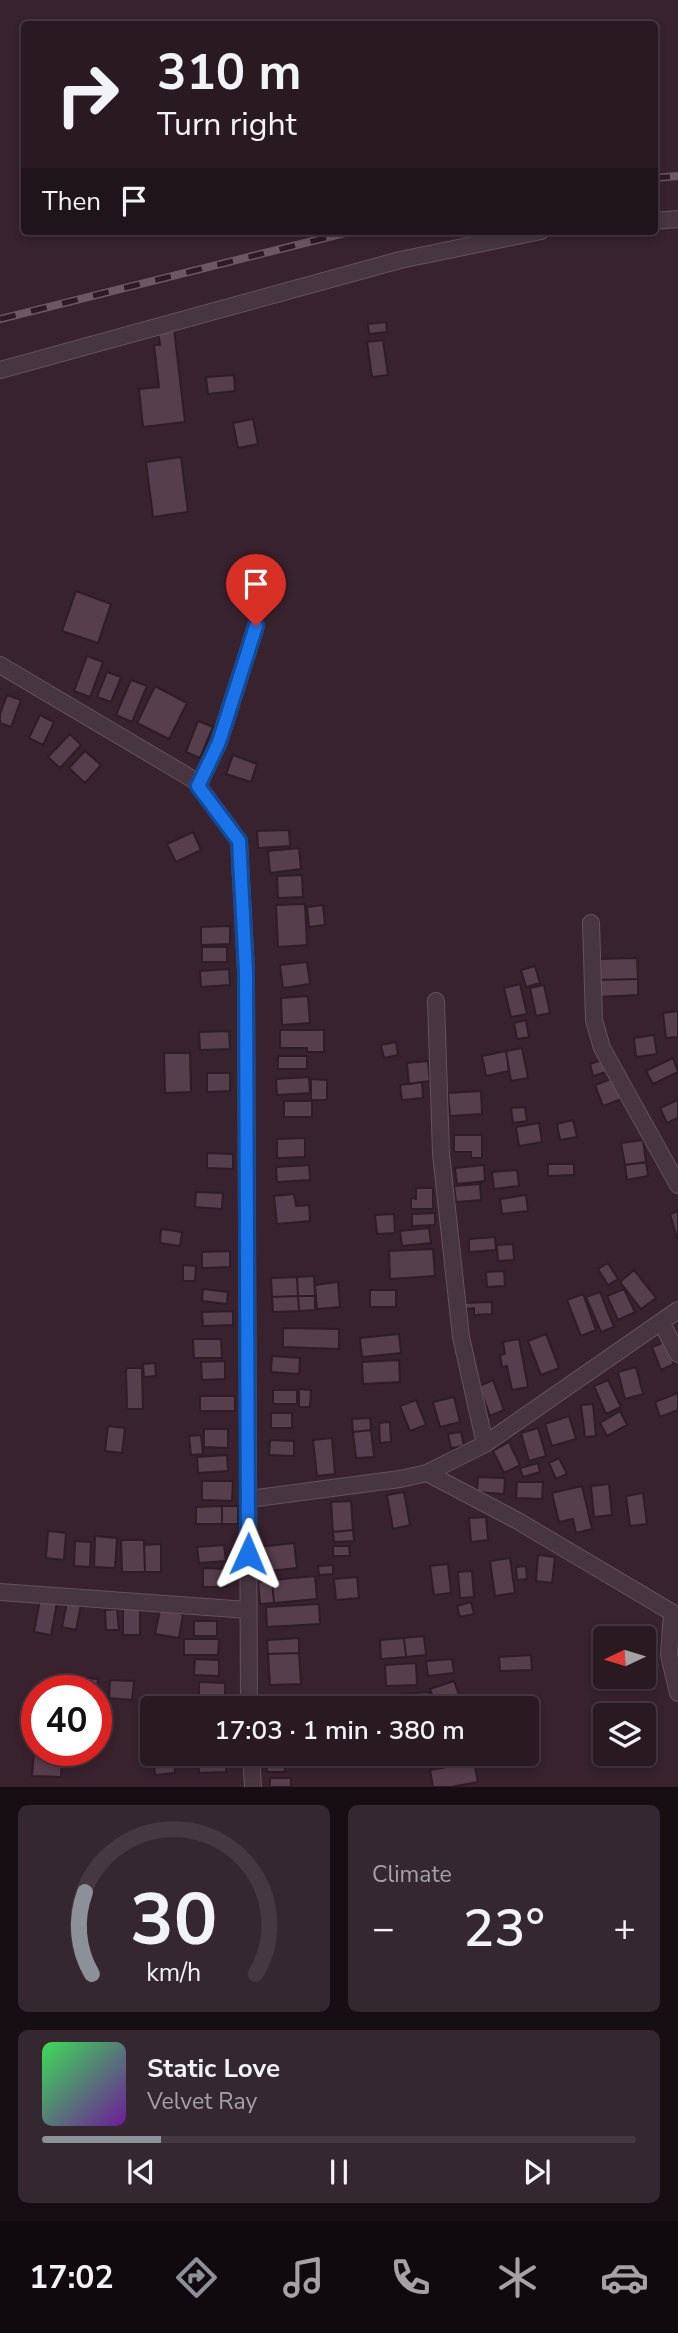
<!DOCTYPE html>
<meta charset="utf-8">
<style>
body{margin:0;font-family:"Nunito Sans",sans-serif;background:#35272f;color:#f1f3f6;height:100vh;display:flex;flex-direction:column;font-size:26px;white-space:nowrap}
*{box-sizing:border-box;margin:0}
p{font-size:23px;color:#a5a1a5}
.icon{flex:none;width:38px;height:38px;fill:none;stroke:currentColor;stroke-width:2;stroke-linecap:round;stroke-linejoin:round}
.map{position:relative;height:1787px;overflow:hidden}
.sheet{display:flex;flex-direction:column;gap:18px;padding:18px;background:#170e13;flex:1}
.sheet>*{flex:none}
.banner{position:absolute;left:21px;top:21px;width:637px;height:214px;border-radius:7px;box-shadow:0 4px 10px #0003,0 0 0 2px #453840;background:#291a22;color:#f1f3f6;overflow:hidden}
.needle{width:46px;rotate:266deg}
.fabs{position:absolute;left:593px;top:1626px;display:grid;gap:14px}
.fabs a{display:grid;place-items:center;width:63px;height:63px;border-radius:7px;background:#291a22;box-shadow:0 4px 10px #0003,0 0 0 2px #453840;font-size:35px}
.speed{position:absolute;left:21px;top:1675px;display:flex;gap:14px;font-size:35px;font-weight:700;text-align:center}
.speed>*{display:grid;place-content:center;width:91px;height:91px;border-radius:50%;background:#291a22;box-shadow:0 4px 10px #0003,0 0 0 2px #453840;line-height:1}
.speed .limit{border:10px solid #d22;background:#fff;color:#111}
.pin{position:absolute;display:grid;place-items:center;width:60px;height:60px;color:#fff;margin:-72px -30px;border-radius:50% 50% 50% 0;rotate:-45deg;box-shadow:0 0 7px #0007}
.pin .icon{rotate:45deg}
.me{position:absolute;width:77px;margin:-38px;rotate:1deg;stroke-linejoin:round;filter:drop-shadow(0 0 5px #0008)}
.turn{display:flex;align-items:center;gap:24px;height:147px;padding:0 21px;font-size:32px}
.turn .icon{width:91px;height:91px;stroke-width:2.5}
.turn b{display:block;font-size:49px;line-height:60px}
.then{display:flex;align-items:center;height:66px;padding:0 21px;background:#0003;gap:14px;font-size:26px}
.big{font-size:52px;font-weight:600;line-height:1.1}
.sheet .tile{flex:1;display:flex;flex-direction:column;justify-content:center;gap:10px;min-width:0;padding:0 24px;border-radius:10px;background:#35272f}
.sheet .dial{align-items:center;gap:0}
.dial svg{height:182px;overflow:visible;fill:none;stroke:#453840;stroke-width:7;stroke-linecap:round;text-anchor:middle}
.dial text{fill:#f1f3f6;stroke:none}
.song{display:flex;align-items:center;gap:21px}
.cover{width:84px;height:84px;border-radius:10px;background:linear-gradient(135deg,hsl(130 70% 55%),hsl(280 70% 35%))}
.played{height:7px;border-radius:4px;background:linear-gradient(90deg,#8c9099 20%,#453840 20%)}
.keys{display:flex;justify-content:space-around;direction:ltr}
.heat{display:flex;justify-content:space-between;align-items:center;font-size:38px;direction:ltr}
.sheet .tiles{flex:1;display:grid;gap:18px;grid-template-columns:1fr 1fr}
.tile:last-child{grid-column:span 2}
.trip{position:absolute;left:140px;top:1696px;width:399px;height:70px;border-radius:7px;background:#291a22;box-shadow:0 4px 10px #0003,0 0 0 2px #453840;font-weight:600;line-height:70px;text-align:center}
.tab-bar{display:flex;height:112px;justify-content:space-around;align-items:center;background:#100a0e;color:#a5a1a5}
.tab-bar .icon{width:49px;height:49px}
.tab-bar .on{color:#8c9099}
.tab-bar b{font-size:32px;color:#f1f3f6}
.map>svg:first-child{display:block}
.building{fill:#573e4c;stroke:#2e1c26;stroke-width:2}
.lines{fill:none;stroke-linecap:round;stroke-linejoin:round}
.minor-casing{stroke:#65525d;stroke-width:18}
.minor{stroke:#47353f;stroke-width:16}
.rail-casing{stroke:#6e5764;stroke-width:8}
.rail{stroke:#2c1a24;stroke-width:5;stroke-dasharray:16;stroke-linecap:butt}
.route-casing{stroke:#114b97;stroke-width:18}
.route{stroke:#1a73e8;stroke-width:12}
</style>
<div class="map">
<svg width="678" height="1787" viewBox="0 0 678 1787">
<rect width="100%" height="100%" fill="#37222d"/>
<path class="building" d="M386 322 387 332 369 334 368 324Z
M174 329 185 422 143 427 139 389 159 387 154 345H160L158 331Z
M383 340 388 375 372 377 367 342Z
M234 375 235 391 208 394 206 377Z
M253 419 258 444 238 448 233 423Z
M181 457 188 512 153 517 146 462Z
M76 591 111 604 98 643 62 631Z
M87 656 103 662 90 697 74 691Z
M107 672 121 677 111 702 97 697Z
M131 680 147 686 132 722 116 715Z
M155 686 187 703 169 739 137 723Z
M7 695 21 700 11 727 0 723V714Z
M40 715 54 722 43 745 29 738Z
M198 721 213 727 200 758 186 752Z
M70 734 81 745 60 768 48 757Z
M85 751 101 765 85 783 69 768Z
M233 755 257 764 251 782 226 774Z
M289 830 290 846 258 848 257 831Z
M193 832 201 850 176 862 167 844Z
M299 848 301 869 270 873 268 851Z
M302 875 303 897 278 898 277 876Z
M305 904 307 945 278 947 276 905Z
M323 905 325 925 309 927 307 907Z
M230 926V944L201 945V927Z
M202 947H227V962H202Z
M637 958 638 979 596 980 595 959Z
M307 962 310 984 283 988 280 965Z
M535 966 540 983 526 987 521 970Z
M229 969 230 985 201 987 200 971Z
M638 979V995L597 997 596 980Z
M520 984 527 1014 511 1017 504 988Z
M544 985 550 1013 536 1016 530 988Z
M308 996 310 1023 282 1025 281 998Z
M678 1011V1037L666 1038 663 1013Z
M526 1020 529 1037 517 1039 514 1023Z
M280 1030H324V1052H307V1048H280Z
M229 1031 230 1049 200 1050 199 1032Z
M654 1035 657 1054 636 1057 634 1038Z
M396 1042 398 1055 384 1058 381 1045Z
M522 1048 528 1078 511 1081 506 1051Z
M506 1051 509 1071 486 1076 482 1056Z
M164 1053H190L191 1092 165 1093Z
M278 1056H307V1069H278Z
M608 1058 612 1070 593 1076 590 1064Z
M673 1058 678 1072 653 1084 646 1071Z
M428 1061 430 1081 409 1084 407 1063Z
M207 1073H230V1091L207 1092Z
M619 1076 627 1097 603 1106 595 1085Z
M309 1077 310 1093 277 1095 276 1079Z
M311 1079 327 1080V1100H311Z
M422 1082 423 1098 402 1100 400 1085Z
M481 1091 482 1114 450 1116 448 1093Z
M678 1100V1118L667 1123 660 1108Z
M284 1101H312V1117H284Z
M525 1107 527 1121 513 1123 511 1108Z
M573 1120 577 1137 560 1140 557 1124Z
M539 1123 542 1142 519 1146 516 1127Z
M454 1135H482V1158H471V1152H454Z
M305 1138V1157L277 1158V1139Z
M643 1140 646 1162 625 1165 621 1143Z
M207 1153 233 1154V1169L207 1168Z
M646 1162 648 1176 627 1180 625 1165Z
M548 1164H574V1175L548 1176Z
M309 1165 310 1180 277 1182 276 1167Z
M484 1165 485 1181 457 1184 455 1168Z
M517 1170 519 1186 494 1189 492 1172Z
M480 1184 481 1200 456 1202 454 1186Z
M416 1188H433V1209H411V1198L416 1199Z
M196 1192 223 1193 222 1209 195 1207Z
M294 1194 296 1206 309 1205 310 1221 277 1224 274 1196Z
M526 1195 528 1211 502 1214 500 1199Z
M678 1211V1237L677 1238 670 1214Z
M435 1213V1225L412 1226V1214Z
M394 1214 395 1233 377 1234 375 1215Z
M429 1228 431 1243 402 1246 400 1231Z
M161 1229 182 1232 180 1246 160 1243Z
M495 1237 496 1250 469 1252V1239Z
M513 1244 514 1260 498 1261 497 1245Z
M433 1249 435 1276 390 1279 389 1251Z
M230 1251V1267L202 1268V1252Z
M608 1263 618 1279 608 1285 598 1269Z
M183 1265 196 1266 195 1281H183Z
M634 1270 656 1298 641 1309 620 1282Z
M504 1271 505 1286 487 1287 486 1272Z
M314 1276 315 1296H298L297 1277Z
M297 1277 298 1296 272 1297 271 1278Z
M338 1282 340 1307 317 1309 315 1285Z
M203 1289 228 1292 227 1304 202 1301Z
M624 1289 635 1312 618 1320 607 1296Z
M370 1290H396V1307H370Z
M600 1292 614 1327 601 1332 586 1297Z
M583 1294 596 1330 581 1336 567 1300Z
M298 1296 299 1311 273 1312 272 1297Z
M298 1296H315V1310L299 1311Z
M492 1302V1314L474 1315V1308L464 1309 463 1303Z
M233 1311V1325L203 1326 202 1312Z
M283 1328 339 1329V1349L283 1347Z
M399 1334 401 1353 362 1357 360 1338Z
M546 1334 559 1368 541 1375 528 1341Z
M193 1339H221L222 1358H194Z
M519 1339 528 1387 512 1390 507 1366 502 1367 500 1355 505 1354 503 1342Z
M665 1342 674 1364 661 1370 652 1347Z
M272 1356 300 1358 299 1374 271 1372Z
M399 1360 400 1382 363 1384 362 1362Z
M225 1361V1379L202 1380 201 1362Z
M155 1363 156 1376 144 1377 143 1364Z
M636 1367 643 1394 625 1399 618 1372Z
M126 1368H142L143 1409H127Z
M493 1380 504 1410 490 1416 479 1386Z
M608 1380 621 1407 606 1414 594 1386Z
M299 1389 311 1390 310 1407H299Z
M273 1390H297V1404H273Z
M678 1393V1410L660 1417 655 1402Z
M200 1396H235V1411H200Z
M454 1397 460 1422 440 1427 433 1402Z
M416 1400 426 1425 410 1431 400 1406Z
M593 1404 596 1436 585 1437 581 1405Z
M620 1411 627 1425 607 1436 600 1423Z
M271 1413H292V1428H271Z
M569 1416 576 1439 552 1446 545 1424Z
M370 1418 371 1430 353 1432 352 1419Z
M390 1422 391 1442 380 1443 379 1423Z
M108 1426 125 1428 122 1453 105 1451Z
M538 1428 546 1456 529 1461 521 1433Z
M204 1429H228V1448L204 1447Z
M371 1430 374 1457 356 1458 353 1432Z
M461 1432 464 1446 451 1448 448 1434Z
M201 1435 203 1454 191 1455 189 1436Z
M332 1438 335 1474 317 1476 313 1440Z
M270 1440 294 1441V1456L269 1455Z
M509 1442 520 1465 504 1473 493 1451Z
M227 1455 228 1471 198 1473 197 1457Z
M559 1458 567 1474 556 1479 549 1463Z
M538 1463 540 1472 523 1477 520 1468Z
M478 1477 505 1478 504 1494 477 1492Z
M202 1481H233L232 1501 202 1500Z
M517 1482H543L542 1499 516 1498Z
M609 1484 612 1515 594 1517 591 1486Z
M582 1486 592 1529 576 1533 573 1519 559 1522 552 1493Z
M404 1492 410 1525 393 1529 387 1495Z
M643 1493 647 1524 630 1526 626 1496Z
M351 1501 353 1530 333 1532 331 1502Z
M222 1506V1524H196V1507Z
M222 1506H238V1524H222Z
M486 1517 488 1540 471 1542 469 1518Z
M353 1530 354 1541 334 1542 333 1532Z
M48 1531 66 1533 64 1560 46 1558Z
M95 1536 117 1538 115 1568 94 1567Z
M121 1540H144L145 1572H122Z
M75 1541 91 1542 90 1567 74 1566Z
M294 1543 297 1568 261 1572 258 1547Z
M161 1544V1572H145L144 1545Z
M224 1545 226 1561 199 1563 197 1547Z
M333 1546H349L350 1556H333Z
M538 1555 555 1557 552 1583 536 1581Z
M510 1558 515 1593 495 1596 490 1561Z
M448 1564 451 1593 434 1595 430 1566Z
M333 1565V1574L319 1575 318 1566Z
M526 1566 527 1579 517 1580 516 1567Z
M203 1568 227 1569V1587H203Z
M472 1571 474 1597 460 1598 458 1572Z
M315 1576 317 1599 274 1603 272 1580Z
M357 1577 359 1598 336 1600 334 1579Z
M272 1580 274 1603 260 1604 258 1582Z
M41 1594 58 1597 51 1635 34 1632Z
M68 1597 82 1600 76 1630 62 1627Z
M471 1602 474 1614 460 1617 457 1606Z
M319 1604 320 1624 267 1627 266 1607Z
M117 1609 119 1630H106L105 1610Z
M123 1609H140V1635H123Z
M160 1610 183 1614 179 1638 155 1634Z
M194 1621H217V1636H194Z
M424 1636 426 1655 406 1657 404 1638Z
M299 1638V1653L268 1654 267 1640Z
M404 1638 406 1657 381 1659 380 1640Z
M184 1639H219L218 1655H184Z
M299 1653 301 1684 270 1685 268 1654Z
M531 1655 532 1670 500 1671 499 1657Z
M195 1659 219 1660V1676L194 1675Z
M452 1659 454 1673 428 1676 426 1661Z
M416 1663 417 1685 386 1686 385 1665Z
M86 1678 98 1679 96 1693V1690H85Z
M110 1680 134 1681 132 1700 109 1698Z
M454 1681 459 1695 435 1703 430 1689Z
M199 1682 225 1683V1701H199Z
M429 1692 431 1708H402L401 1694Z
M183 1702H196L197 1708H183Z
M144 1705 162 1706V1708H152V1714L143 1713Z
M33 1712H37V1725H32Z
M148 1721H152V1733L148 1734Z
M34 1753 62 1755 61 1777 32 1776Z
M198 1754H226V1772L199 1773Z
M325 1754H357L358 1763 326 1764Z
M368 1754H389L390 1758 368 1761Z
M396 1754H437L438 1762 397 1765Z
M427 1754H443V1759L429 1761Z
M174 1757 175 1773 155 1775 154 1759Z
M284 1757 285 1772H267L266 1758Z
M474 1762 478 1782 451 1787H433L430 1770Z
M270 1778H291V1787H270Z"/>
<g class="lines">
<g class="minor-casing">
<path id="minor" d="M654 221 678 219
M0 370 400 260 541 231
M0 665 194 780 239 841 246 971 249 1708
M198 786 219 742 256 626
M591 923 594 1020 602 1048 678 1185
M436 1001 441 1154 461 1337 485 1444
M661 1322 678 1354
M427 1473 518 1521 678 1616
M249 1499 400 1479 427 1473 485 1444 678 1310
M0 1592 248 1610
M672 1613 669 1655 678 1693
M251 1754 253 1787"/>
</g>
<use href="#minor" class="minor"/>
<g class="rail-casing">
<path id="rail" d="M654 178 678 176
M0 319 353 231"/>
</g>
<use href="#rail" class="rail"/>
</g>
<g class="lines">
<g class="route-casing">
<path id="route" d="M248 1554 246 971 239 841 198 786 219 742 256 626"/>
</g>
<use href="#route" class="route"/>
</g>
</svg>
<div class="fabs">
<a><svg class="needle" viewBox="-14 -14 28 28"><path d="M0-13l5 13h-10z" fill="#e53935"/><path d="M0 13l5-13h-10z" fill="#a5a1a5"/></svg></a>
<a><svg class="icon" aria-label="layers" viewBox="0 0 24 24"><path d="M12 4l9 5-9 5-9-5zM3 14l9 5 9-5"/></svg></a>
</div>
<div class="speed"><div class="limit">40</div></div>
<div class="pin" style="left:256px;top:626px;background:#d93025"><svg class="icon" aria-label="arrive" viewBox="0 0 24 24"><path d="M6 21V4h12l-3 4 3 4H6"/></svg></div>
<svg class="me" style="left:248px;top:1554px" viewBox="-20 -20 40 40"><path d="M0-17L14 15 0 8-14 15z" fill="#1a73e8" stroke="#fff" stroke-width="4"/></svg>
<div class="trip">17:03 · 1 min · 380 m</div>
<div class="banner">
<div class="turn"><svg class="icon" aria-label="right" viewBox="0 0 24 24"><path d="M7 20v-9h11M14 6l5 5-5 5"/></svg><div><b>310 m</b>Turn right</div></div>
<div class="then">Then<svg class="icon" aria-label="arrive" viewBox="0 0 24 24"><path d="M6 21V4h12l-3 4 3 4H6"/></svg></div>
</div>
</div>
<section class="sheet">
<div class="tiles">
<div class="tile dial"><svg viewBox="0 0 100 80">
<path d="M14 69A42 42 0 1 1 86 69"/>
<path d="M14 69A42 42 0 0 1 11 33" stroke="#8c9099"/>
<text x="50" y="56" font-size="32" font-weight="700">30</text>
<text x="50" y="72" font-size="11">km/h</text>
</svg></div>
<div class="tile"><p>Climate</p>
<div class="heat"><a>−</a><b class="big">23°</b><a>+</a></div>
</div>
<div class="tile">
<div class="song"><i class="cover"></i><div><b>Static Love</b><p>Velvet Ray</p></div></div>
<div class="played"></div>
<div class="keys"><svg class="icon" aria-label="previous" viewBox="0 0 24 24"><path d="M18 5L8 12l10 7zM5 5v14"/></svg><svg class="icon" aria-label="pause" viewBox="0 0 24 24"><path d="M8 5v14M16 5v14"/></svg><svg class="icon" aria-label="next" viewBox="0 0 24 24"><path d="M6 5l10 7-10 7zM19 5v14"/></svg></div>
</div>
</div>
</section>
<nav class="tab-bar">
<b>17:02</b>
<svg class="icon on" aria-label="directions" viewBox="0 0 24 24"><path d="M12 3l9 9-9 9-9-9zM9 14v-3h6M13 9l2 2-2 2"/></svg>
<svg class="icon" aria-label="music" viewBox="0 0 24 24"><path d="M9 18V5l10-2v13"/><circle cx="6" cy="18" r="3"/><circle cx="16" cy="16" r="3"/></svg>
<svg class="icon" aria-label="phone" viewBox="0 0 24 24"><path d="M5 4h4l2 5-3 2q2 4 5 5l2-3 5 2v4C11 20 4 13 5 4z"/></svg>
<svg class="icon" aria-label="climate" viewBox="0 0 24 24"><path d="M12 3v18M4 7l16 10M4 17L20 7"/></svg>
<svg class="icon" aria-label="car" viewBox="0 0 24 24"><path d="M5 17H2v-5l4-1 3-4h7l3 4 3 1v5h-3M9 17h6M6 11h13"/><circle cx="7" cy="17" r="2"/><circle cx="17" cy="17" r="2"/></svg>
</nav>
